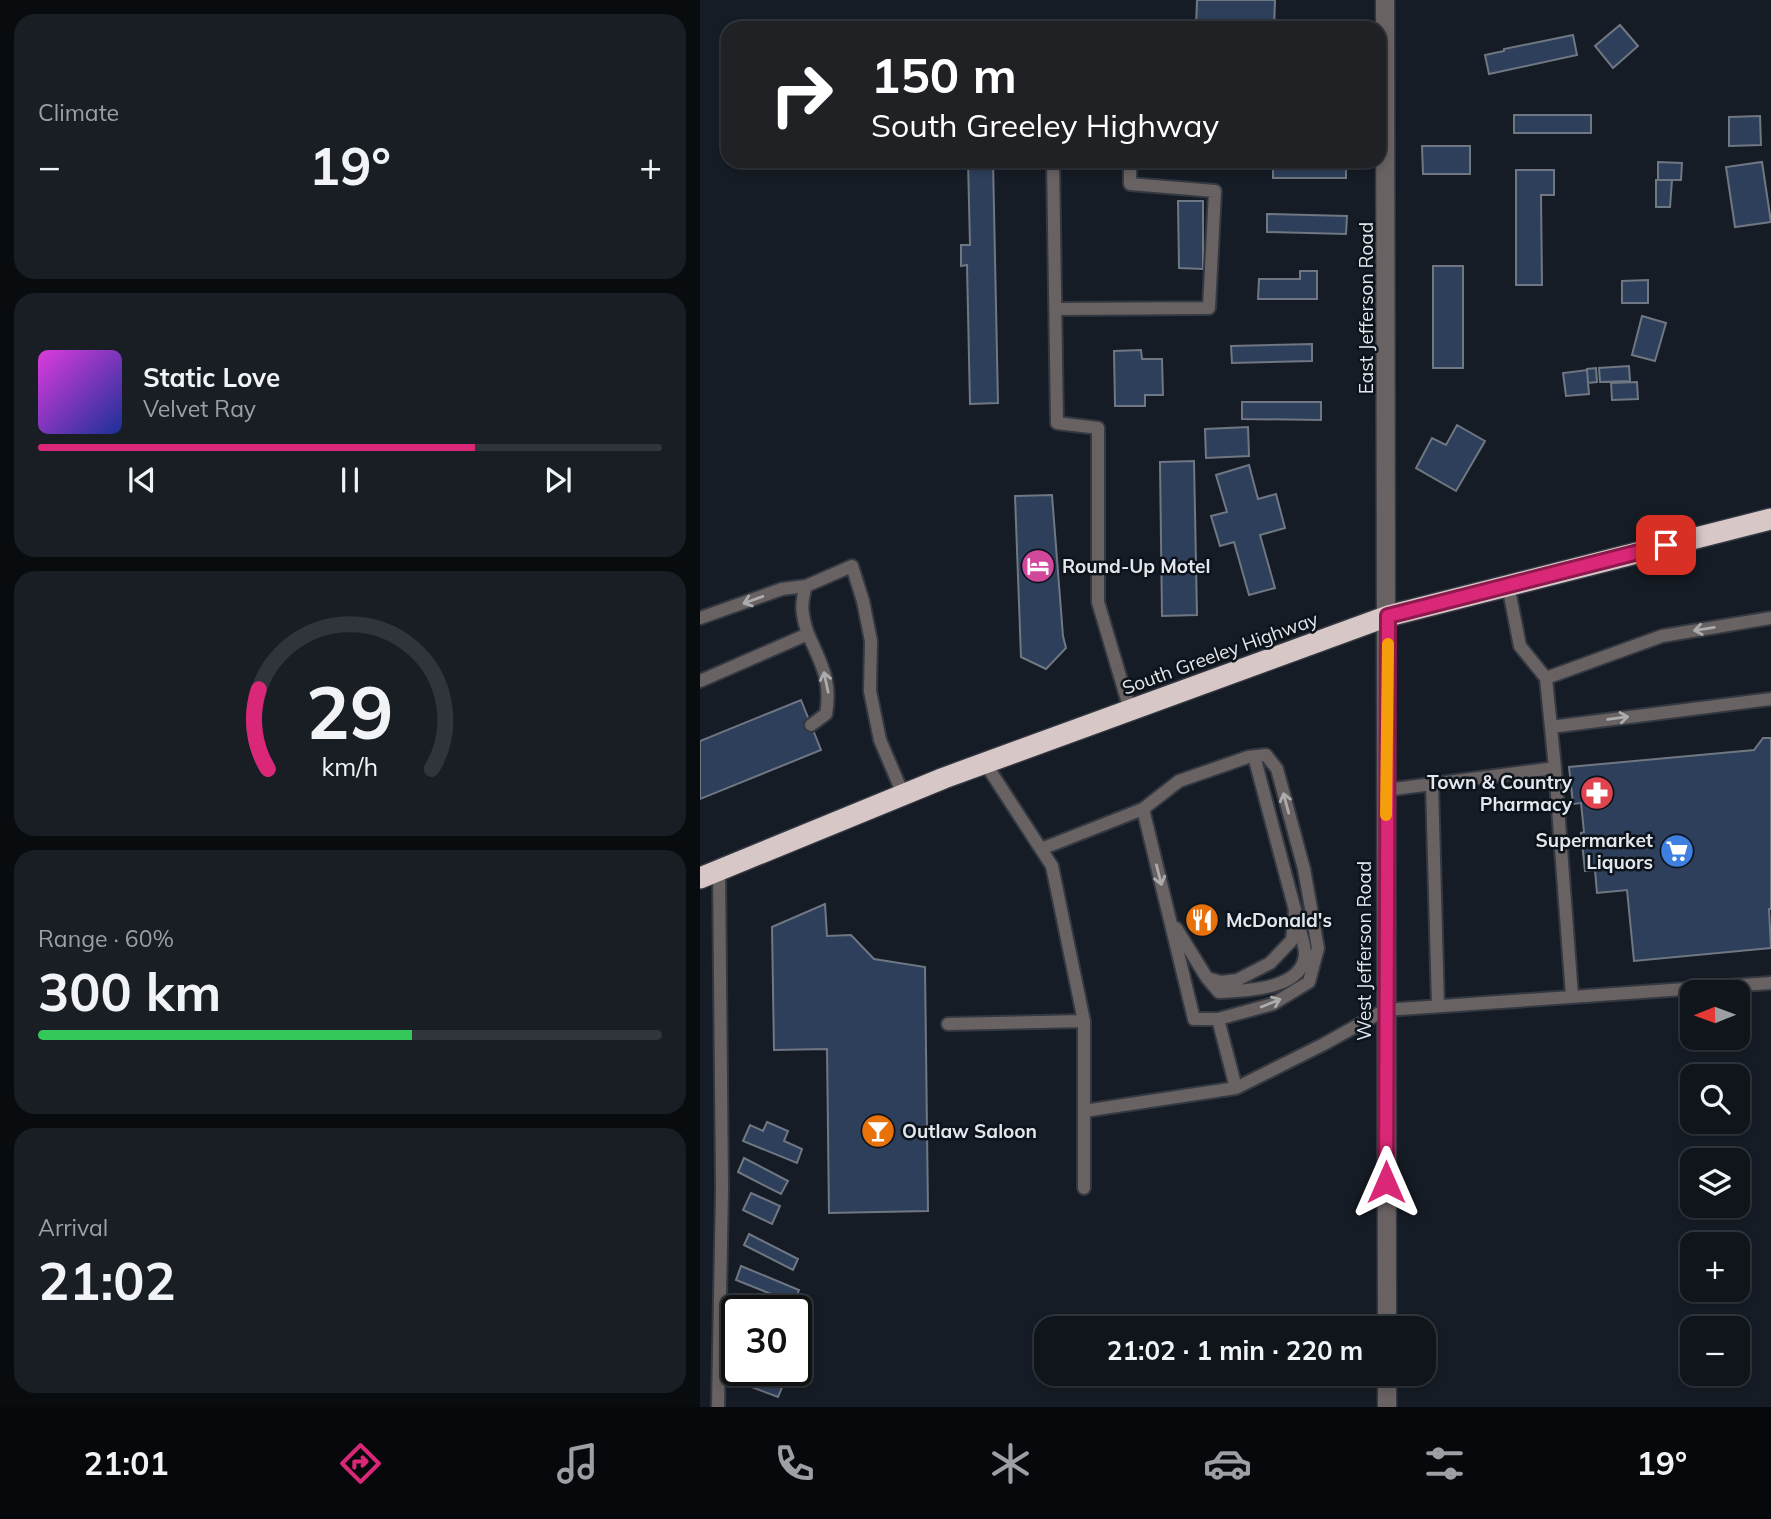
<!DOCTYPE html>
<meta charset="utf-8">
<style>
body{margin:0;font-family:Mulish,sans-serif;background:#191e25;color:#f1f3f6;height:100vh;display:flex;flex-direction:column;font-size:26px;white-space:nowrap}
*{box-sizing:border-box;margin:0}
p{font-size:23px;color:#9c9fa3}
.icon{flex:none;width:38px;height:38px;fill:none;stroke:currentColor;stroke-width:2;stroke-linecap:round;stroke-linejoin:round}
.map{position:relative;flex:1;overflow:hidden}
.panel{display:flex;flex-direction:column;gap:14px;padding:14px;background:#090c0f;width:700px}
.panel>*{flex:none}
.top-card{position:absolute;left:21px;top:21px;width:665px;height:147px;border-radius:21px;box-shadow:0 4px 10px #0003,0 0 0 2px #30343b;background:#202124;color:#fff;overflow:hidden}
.needle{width:46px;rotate:269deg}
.fabs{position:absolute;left:980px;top:980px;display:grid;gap:14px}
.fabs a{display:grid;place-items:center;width:70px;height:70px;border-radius:14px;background:#10151c;box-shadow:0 4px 10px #0003,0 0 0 2px #30343b;font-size:35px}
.speed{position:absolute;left:21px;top:1295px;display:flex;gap:14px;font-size:35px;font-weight:700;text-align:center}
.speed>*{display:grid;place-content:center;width:91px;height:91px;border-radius:50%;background:#10151c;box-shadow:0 4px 10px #0003,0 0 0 2px #30343b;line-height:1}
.speed .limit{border:4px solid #111;border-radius:10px;background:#fff;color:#111}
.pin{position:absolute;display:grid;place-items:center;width:60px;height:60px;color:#fff;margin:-30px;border-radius:14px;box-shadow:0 4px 10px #0006}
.me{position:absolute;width:77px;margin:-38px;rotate:0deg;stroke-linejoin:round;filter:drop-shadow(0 0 5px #0008)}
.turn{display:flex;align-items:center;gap:24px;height:147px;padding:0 35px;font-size:32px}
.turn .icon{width:91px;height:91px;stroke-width:2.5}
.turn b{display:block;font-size:49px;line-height:60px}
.big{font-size:52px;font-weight:700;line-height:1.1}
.panel .card{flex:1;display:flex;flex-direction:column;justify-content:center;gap:10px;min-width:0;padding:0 24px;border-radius:21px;background:#191e25}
.panel .dial{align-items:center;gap:0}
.dial svg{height:182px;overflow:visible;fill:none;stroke:#30343b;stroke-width:7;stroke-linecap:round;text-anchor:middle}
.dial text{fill:#f1f3f6;stroke:none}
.song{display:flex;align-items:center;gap:21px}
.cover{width:84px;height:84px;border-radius:10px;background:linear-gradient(135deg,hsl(300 70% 55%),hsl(230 70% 35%))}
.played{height:7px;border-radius:4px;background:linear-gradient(90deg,#db2777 70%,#30343b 70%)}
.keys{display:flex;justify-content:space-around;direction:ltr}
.heat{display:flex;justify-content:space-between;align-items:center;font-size:38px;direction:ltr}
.charge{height:10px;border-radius:5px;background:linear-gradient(90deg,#34c759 60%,#30343b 0)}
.trip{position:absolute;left:334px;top:1316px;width:402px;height:70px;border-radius:21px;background:#10151c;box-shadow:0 4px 10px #0003,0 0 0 2px #30343b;font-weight:700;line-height:70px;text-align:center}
.tabs{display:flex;height:112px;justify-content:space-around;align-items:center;background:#06080b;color:#9c9fa3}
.tabs .icon{width:49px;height:49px}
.tabs .selected{color:#db2777}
.tabs b{font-size:32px;color:#f1f3f6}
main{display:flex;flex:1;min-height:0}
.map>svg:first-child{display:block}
.building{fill:#2e3f5b;stroke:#6f7782;stroke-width:2}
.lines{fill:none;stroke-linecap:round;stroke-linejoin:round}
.lane-casing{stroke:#333841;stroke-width:16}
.street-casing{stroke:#333841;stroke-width:21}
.highway-casing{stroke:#333841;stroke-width:24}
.lane{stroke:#696262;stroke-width:12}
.street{stroke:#696262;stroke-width:18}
.highway{stroke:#d8c7c7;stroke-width:21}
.oneway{stroke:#acabae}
.route-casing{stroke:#8e194d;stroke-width:18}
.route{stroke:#db2777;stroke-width:12}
.slow{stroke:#f59e0b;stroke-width:12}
.labels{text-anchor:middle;stroke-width:5;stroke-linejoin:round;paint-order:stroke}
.street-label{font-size:19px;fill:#e3e7ed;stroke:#0d131b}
.poi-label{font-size:19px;font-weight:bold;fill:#e3e7ed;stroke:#0d131b;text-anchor:start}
</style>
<main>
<section class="panel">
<div class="card"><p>Climate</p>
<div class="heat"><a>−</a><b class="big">19°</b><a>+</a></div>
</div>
<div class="card">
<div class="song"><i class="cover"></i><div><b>Static Love</b><p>Velvet Ray</p></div></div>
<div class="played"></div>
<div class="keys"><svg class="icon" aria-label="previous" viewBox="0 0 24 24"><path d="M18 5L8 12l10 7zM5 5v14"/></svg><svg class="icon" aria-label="pause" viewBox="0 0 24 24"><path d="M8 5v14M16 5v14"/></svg><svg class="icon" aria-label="next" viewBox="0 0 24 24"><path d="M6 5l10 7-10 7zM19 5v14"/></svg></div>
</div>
<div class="card dial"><svg viewBox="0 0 100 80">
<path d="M14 69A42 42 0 1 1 86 69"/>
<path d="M14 69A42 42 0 0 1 10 34" stroke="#db2777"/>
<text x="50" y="56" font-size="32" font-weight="700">29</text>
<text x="50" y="72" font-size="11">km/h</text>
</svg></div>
<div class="card"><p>Range · 60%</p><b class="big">300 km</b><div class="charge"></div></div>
<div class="card"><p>Arrival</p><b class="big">21:02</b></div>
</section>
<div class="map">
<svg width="1071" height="1407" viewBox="0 0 1071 1407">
<rect width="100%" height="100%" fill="#161c25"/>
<path class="building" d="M497 0H575L574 28H496Z
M920 25 938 46 913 68 895 46Z
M873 35 877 55 789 74 785 55 804 51V49Z
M814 115H891V133H814Z
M1060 116 1061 145 1029 146V117Z
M722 146H770V174H723Z
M268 161H293L298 403 270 404 267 265 261 266V245H270Z
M573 161H646V178H573Z
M958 162 982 163 981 180H958Z
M1062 162 1071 222 1035 227 1026 167Z
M816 170H854V195H841L842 285H816Z
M956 180H972L970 207H956Z
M478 201H503V269L479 268Z
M567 214 647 216 646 234 567 232Z
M733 266H763V368H733Z
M600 271H617V299H558L559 279H600Z
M948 280V303H922V281Z
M942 316 966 323 955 361 932 355Z
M612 344V361L532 363 531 346Z
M441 350 442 359H462L463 395H445V406H415L414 351Z
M929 366 930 381 900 382 899 368Z
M896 368 897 382 888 383 887 369Z
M887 370 889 394 866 396 863 373Z
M937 382 938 399 912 400 911 383Z
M542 402H621V420L542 419Z
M757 425 785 441 756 491 716 468 732 438 746 445Z
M548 427 549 456 506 458 505 429Z
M494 461 497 615 462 616 460 462Z
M549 465 558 499 576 494 585 528 560 535 575 588 549 595 534 542 520 546 511 516 527 512 516 475Z
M352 495 363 636 366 648 346 669 321 657 315 496Z
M101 700 121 750 0 799V741Z
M1063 738H1071V909H1069L1071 948 934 961 927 890 897 893 895 870 885 871 881 833 884 832 881 803 873 804 869 767 1054 750Z
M125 904 127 936 151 935 174 959 225 967 228 1211 129 1213 127 1049 74 1050 72 927Z
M67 1122 88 1131 84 1141 102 1149 97 1163 43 1141 50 1125 63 1131Z
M44 1158 88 1181 81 1194 38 1172Z
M51 1193 80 1206 72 1224 43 1210Z
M49 1234 98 1259 93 1270 44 1245Z
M41 1266 99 1290 94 1303 36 1280Z
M43 1370 83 1385 78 1397 38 1382Z"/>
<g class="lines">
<g class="lane-casing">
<path id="lane" d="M353 161 357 423 398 428V602L430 710
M356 309 509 308 515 191 430 184V161
M0 618 82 589 106 586 152 566 163 601 171 641 170 691 180 740 203 794
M108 634C121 663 132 681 126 714L111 725
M846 678 962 636 1071 618
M0 681 108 634C102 616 100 605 106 586
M851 727 1071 699
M285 763 352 866 384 1021V1188
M855 768 872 996
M732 784 738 1006
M686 790 855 768 846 678 820 646 808 585
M341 849 443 809 479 781 548 757 566 755 577 769 604 869 618 948 609 982 573 1004 518 1019H494L443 809
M476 928 507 978 521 982 537 980 570 963 592 940 595 910 554 756
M507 978 519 992C544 991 606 990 605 952 604 941 599 929 597 919
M518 1019 536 1088
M248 1024 384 1021
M384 1111 536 1088 624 1044 685 1010 1071 983
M18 1407 22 1188 19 869"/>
</g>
<g class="street-casing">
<path id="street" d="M685 0 687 1328
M687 1374V1407"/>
</g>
<g class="highway-casing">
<path id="highway" d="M0 878 244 778 688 616 1071 519"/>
</g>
<use href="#lane" class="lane"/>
<use href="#street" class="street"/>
<use href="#highway" class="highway"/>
</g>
<defs><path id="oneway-shaft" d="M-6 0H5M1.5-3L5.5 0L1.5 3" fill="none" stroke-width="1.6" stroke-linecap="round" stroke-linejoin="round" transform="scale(1.75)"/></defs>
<g class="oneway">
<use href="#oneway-shaft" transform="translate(53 600) rotate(160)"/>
<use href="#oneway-shaft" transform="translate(1004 629) rotate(171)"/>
<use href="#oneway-shaft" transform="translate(126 682) rotate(-102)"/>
<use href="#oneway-shaft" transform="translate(918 718) rotate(-7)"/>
<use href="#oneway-shaft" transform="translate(586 803) rotate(-105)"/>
<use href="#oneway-shaft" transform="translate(459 875) rotate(76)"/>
<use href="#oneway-shaft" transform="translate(571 1003) rotate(-22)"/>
</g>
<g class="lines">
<g class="route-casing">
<path id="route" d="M686 1182 688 616 966 545"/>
</g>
<use href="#route" class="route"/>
<path class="slow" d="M686 815 688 644"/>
</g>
<defs>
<g id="hotel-disc" transform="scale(1.75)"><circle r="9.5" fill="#d1479c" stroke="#0d131b"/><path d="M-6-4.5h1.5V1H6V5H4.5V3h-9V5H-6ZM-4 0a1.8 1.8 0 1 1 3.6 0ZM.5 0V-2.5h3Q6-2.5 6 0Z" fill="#fff"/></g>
<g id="pharmacy-disc" transform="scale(1.75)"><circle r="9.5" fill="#e0444e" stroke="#0d131b"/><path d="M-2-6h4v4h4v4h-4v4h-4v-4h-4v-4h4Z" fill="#fff"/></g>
<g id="supermarket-disc" transform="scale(1.75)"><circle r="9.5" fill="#3f7fe0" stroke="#0d131b"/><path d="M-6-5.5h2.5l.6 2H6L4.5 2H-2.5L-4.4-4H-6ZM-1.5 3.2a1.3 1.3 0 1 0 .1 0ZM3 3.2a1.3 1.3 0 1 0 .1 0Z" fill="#fff"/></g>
<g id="restaurant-disc" transform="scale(1.75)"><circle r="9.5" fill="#e8710a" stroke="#0d131b"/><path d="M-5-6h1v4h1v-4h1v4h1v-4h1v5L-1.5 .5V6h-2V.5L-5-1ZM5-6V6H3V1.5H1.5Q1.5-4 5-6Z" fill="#fff"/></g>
<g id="bar-disc" transform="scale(1.75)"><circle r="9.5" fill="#e8710a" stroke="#0d131b"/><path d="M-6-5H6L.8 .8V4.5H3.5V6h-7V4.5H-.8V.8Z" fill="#fff"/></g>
</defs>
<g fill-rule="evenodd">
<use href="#hotel-disc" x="338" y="566"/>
<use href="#pharmacy-disc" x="897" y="793"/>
<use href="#supermarket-disc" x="977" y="851"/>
<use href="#restaurant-disc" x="502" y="920"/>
<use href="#bar-disc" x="178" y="1131"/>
</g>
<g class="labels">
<g class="street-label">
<text transform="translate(666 308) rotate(-90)" y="7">East Jefferson Road</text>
<text transform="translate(520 653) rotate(-20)" y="7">South Greeley Highway</text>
<text transform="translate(664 951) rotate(-90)" y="7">West Jefferson Road</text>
</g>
<g class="poi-label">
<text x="362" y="573">Round-Up Motel</text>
<text x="872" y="789" text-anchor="end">Town &amp; Country<tspan x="872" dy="22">Pharmacy</tspan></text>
<text x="953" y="847" text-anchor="end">Supermarket<tspan x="953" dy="22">Liquors</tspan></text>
<text x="526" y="927">McDonald's</text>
<text x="202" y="1138">Outlaw Saloon</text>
</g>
</g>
</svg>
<div class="fabs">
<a><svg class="needle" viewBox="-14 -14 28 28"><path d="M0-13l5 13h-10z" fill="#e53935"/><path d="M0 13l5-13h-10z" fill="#9c9fa3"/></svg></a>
<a><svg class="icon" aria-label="search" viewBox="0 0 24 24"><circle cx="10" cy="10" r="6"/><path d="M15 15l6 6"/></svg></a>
<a><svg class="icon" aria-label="layers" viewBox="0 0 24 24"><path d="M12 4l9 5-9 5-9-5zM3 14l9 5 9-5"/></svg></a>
<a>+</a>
<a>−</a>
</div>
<div class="speed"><div class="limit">30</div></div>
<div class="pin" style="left:966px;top:545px;background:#d93025"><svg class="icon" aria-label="arrive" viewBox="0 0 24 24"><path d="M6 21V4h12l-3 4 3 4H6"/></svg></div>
<svg class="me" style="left:686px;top:1182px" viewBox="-20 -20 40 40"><path d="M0-17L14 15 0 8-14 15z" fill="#db2777" stroke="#fff" stroke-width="4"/></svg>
<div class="trip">21:02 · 1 min · 220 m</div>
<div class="top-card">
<div class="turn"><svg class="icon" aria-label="right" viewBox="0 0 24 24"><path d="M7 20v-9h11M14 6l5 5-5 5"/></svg><div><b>150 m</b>South Greeley Highway</div></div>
</div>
</div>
</main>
<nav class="tabs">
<b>21:01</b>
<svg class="icon selected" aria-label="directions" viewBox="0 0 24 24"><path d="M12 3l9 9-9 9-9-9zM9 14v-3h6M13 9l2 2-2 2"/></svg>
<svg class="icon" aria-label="music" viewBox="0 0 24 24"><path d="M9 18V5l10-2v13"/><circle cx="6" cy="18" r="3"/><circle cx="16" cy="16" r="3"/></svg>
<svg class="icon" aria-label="phone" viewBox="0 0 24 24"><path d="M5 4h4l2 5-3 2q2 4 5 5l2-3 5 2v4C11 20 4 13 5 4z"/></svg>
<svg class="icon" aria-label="climate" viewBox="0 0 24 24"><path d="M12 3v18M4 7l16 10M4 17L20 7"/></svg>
<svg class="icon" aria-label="car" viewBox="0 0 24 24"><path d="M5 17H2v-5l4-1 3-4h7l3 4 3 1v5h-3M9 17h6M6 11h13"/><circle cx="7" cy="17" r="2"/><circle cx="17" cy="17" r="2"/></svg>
<svg class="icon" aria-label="filters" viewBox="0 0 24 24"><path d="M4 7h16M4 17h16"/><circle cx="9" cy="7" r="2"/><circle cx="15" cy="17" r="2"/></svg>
<b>19°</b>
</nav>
